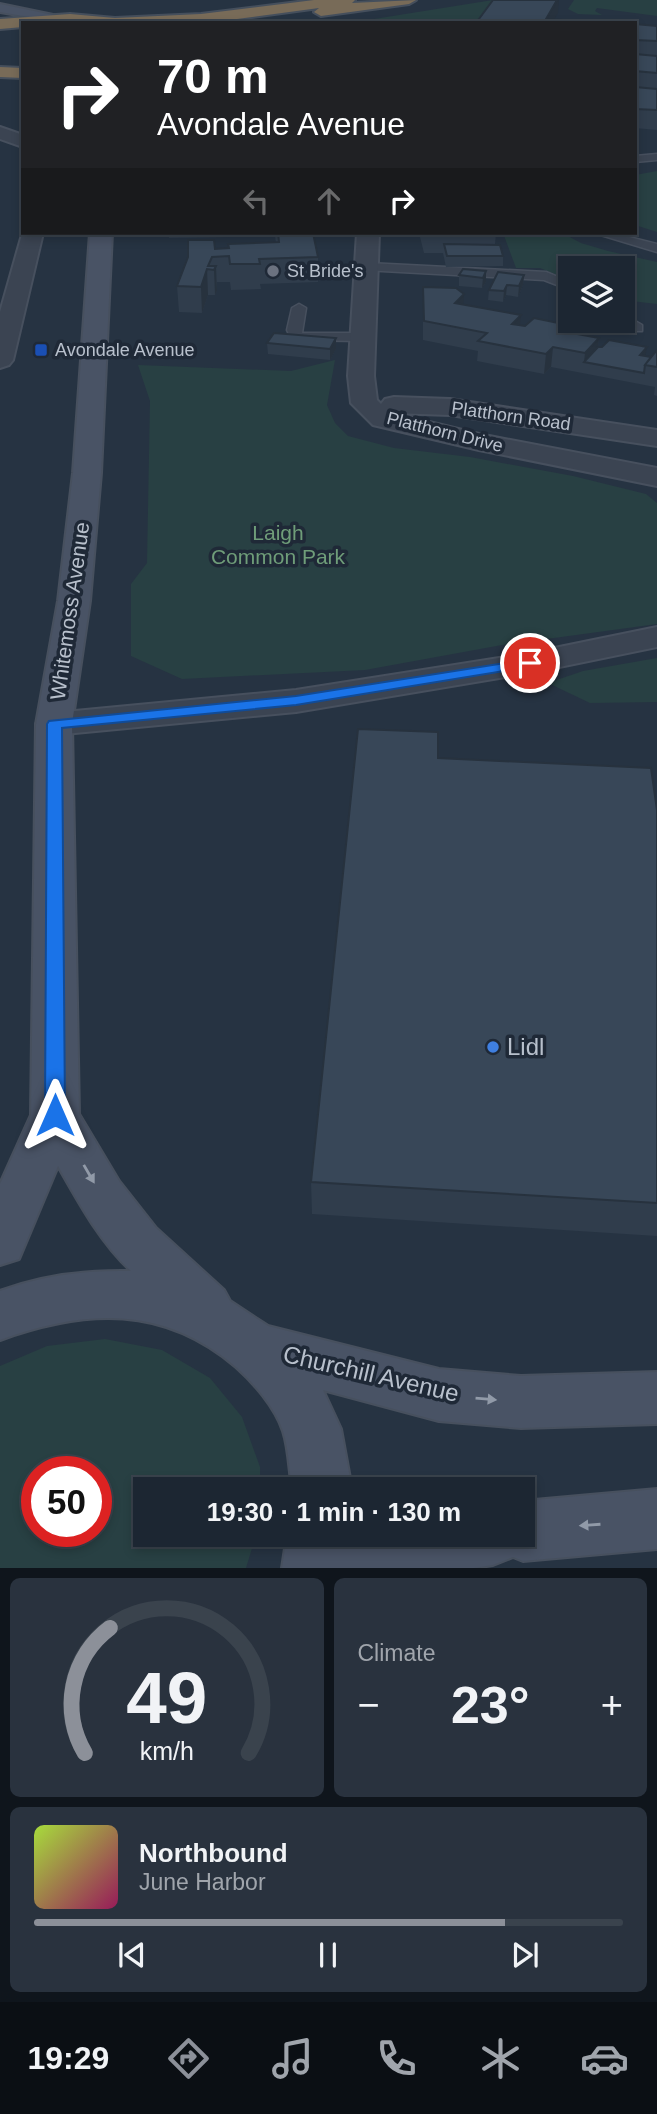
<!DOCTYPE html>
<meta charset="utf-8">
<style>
body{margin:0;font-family:Arial,sans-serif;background:#29323e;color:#f1f3f6;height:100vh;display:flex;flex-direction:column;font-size:26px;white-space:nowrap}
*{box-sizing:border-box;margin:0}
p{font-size:23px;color:#a0a5ac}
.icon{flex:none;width:38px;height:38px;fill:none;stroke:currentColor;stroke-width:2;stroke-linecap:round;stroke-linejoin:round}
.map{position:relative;height:1568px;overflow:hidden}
.drawer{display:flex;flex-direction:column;gap:10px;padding:10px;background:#0f151c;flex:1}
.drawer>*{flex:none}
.hud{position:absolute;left:21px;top:21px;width:616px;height:214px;border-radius:0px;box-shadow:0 4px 10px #0003,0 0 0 2px #3a434d;background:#202124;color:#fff;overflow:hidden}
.controls{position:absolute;left:558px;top:256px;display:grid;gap:14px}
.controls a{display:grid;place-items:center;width:77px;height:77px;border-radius:0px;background:#1c2632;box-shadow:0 4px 10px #0003,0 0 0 2px #3a434d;font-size:35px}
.speed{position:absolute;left:21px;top:1456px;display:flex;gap:14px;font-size:35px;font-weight:700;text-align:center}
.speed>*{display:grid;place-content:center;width:91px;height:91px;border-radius:50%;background:#1c2632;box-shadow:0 4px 10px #0003,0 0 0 2px #3a434d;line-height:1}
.speed .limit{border:10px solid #d22;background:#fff;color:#111}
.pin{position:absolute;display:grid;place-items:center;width:60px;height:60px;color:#fff;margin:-30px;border:4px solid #fff;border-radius:50%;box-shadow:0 2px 7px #0007}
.me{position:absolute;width:77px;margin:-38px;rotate:0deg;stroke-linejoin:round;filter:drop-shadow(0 0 5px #0008)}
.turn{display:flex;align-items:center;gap:24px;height:147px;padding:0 21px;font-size:32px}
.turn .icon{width:91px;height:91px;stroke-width:2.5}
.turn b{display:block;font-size:49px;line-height:60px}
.lanes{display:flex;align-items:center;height:66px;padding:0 21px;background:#0003;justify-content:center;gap:35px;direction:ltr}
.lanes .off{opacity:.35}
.big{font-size:52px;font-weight:600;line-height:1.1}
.drawer .widget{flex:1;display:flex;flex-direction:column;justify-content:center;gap:10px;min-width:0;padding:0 24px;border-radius:10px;background:#29323e}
.drawer .dial{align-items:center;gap:0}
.dial svg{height:182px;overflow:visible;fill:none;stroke:#3a434d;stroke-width:7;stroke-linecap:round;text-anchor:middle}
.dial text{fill:#f1f3f6;stroke:none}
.song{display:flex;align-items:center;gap:21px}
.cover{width:84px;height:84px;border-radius:10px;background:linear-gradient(135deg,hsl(80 70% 55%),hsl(330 70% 35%))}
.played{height:7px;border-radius:4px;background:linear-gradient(90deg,#8c9099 80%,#3a434d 80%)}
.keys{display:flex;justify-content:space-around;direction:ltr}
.heat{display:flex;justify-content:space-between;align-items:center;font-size:38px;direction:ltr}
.drawer .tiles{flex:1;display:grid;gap:10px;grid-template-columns:1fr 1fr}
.widget:last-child{grid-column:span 2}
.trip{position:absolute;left:133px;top:1477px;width:402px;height:70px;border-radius:0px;background:#1c2632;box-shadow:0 4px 10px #0003,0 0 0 2px #3a434d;font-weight:600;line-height:70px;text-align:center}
.menu{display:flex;height:112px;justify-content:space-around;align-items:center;background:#0b0f14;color:#a0a5ac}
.menu .icon{width:49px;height:49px}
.menu .selected{color:#8c9099}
.menu b{font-size:32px;color:#f1f3f6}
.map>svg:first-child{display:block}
.green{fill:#284043;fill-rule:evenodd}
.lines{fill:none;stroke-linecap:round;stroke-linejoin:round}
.lane-casing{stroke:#47505e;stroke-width:3}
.street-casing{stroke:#47505e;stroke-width:4}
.secondary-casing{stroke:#47505e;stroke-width:4}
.highway-casing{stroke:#454f5c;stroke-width:4}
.lane{fill:#3b4452;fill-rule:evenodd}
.street{fill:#3b4452;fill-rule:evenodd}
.secondary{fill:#495365;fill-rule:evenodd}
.highway{fill:#786b58;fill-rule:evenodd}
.wall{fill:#303d4c}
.shaded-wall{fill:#27323e}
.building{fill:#384758;stroke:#27323e;stroke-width:2}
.oneway{fill:#919aa8}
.route{fill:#1a73e8;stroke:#114b97;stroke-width:2}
.worship-dot{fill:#6b7280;stroke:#1f2937;stroke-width:2.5}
.transit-dot{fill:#1a4fb4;stroke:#1f2937;stroke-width:2.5}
.shop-dot{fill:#3f7fe0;stroke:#1f2937;stroke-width:2.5}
.labels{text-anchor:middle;stroke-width:7;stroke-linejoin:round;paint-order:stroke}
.far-poi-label{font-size:18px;fill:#b8c0cc;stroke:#1f2937;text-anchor:start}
.far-street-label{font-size:18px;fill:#b8c0cc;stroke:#1f2937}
.park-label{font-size:21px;fill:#6f9d79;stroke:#1f2937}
.street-label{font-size:21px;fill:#b8c0cc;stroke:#1f2937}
.near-poi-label{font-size:24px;fill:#b8c0cc;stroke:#1f2937;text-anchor:start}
.near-street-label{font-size:24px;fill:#b8c0cc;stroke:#1f2937}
</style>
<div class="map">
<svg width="657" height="1568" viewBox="0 0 657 1568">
<rect width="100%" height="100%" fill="#263342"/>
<path class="green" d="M493 0H537L480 23H349Z
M574 0H657V16L597 8 595 11 602 15 578 14 568 9Z
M657 171V232L635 225V175Z
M503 233H562L581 243 608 251 657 262V304L623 300V268H570V280L540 268H516Z
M335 360 327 405 335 423 348 436 394 448 470 457 573 476 646 494 657 503V624L502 645 365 670 182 679 131 656V584L147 563 150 401 138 365 291 371Z
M657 658V702L590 703 548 683 583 671Z
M105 1339 162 1350 210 1378 242 1417 260 1467V1489H145V1535H256L246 1568H0V1366L47 1346ZM37 1472H96V1531H37Z"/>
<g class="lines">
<g class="lane-casing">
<path id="lane" d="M657 154V160L635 162V156Z
M594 233H613L657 244V252Z
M368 263 546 272 570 282V290L544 280 364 270 362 267Z
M299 304 306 308 302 333H363L370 337 363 341 292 340 287 330 292 308Z
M623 314 642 325V331H632L618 321 623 320Z"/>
</g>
<g class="street-casing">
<path id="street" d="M0 127 23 135V147L0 139Z
M23 231 43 233 13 360 9 365 0 368V312Z
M357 233H379L374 376 377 400 381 404 385 399 394 397 450 399 657 430V446L450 415 392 413 479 434 657 468V486L479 450 373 425 351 403 348 376Z
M657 627V647L530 673 296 712 54 735 41 732 36 724 41 716 54 713 296 690 530 653Z"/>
</g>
<g class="secondary-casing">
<path id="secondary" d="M0 4 58 16 61 19 58 22 0 12Z
M90 233H112L101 473 90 601 72 724 79 1114 119 1181 156 1228 224 1290 230 1301 268 1326 439 1369 521 1376 657 1372V1424L521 1428 439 1421 323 1390 341 1429 352 1489H292C289 1470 289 1449 283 1431 275 1407 254 1383 236 1367 163 1305 86 1309 0 1340V1291C43 1275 85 1270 131 1271 100 1242 79 1203 58 1166L19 1259 0 1265V1184L31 1115 36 724 58 601 73 473Z
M657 1489V1549L523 1561 513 1557 493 1565 474 1568H282L287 1535H349L348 1542 364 1535H523V1501Z"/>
</g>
<g class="highway-casing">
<path id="highway" d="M314 0H355L352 3 416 0 409 4 321 16 314 12 319 8 207 23H23V27L0 29V19L70 14 115 18 201 14Z
M0 67 23 68V78L0 77Z"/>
</g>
<use href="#lane" class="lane"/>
<use href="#street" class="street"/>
<use href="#secondary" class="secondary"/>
<use href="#highway" class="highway"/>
</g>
<path class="wall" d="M635 24 657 26V130L635 128Z
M169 233H229L230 237 169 238Z
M236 233H324V234L313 235 318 257V282L260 284 261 289 231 290 230 282H217V291L215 295H208L202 313 179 312 177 286 215 249 228 248 276 243 275 236H243Z
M419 233H496L495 244 467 245 503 256V266L446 267 443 253H424Z
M486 271V282L482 288 459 286V275Z
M524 275 523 285 518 297 506 295 503 302 488 300 489 290Z
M423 287 463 305 520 325 525 326H573V333L599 338 598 347 651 357 657 350V396L654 395 655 387 551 367 544 374 477 361 478 351 423 340Z
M267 343 336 349 330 360 268 354Z
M438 758 657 810V1236L312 1214 311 1182Z"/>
<path class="shaded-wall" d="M557 0H559L558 13 552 23 546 19Z
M216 266 217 291 215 295 214 270Z
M207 269 208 295 202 313 201 287Z
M486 271V282L482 288 483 278Z
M524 275 523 285 518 297 519 286Z
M507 285 506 295 503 302 504 291Z
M464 294 463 313 455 303Z
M521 315 519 334 512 324Z
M336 338V349L330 360V349Z
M599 338 597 358 584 362 585 353Z
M553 347 551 367 544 374 546 354Z
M647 347 645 358 640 355Z"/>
<path class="building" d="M493 0H557L546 19 611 23H476Z
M635 24 657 26V41L635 40Z
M635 54 657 56V73L635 71Z
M635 87 657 89V110L635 109Z
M278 233H313L318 257 259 259 260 264H230L229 256 212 257 208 266H216L214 270 207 269 201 287 177 286 188 257V240H214L215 249 229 248 228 244 279 242Z
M424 233H467L468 235 425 236Z
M444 244 500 245 503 256H447Z
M463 269 486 271 483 278 459 275Z
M498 272 524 275 519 286 507 285 504 291 489 290Z
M423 287 456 288 464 294 455 303 521 315 512 324 525 326 534 318 573 326 567 332 599 338 585 353 553 347 546 354 478 341 487 333 424 321Z
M274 333 336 338 330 349 267 343Z
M609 340 647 347 640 355 651 357 645 365 644 373 584 362 598 347H602Z
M657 350V367L645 365Z
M358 729 438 732V758L651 768 657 810V1203L311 1182Z"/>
<defs><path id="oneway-solid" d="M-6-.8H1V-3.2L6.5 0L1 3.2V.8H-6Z" transform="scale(1.75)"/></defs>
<g class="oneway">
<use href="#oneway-solid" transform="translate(89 1174) rotate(60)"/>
<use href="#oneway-solid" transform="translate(486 1399) rotate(5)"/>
<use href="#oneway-solid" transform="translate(590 1525) rotate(176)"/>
</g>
<path class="route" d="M530 659 535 660 537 663 535 666 296 705 62 728 65 1115 62 1121 55 1123 48 1121 45 1115 47 724 49 721 296 696Z"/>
<circle class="worship-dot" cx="273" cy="271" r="7"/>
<rect class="transit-dot" x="34" y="343" width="14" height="14" rx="3.5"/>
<circle class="shop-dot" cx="493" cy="1047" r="7"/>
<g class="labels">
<g class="far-poi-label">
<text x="287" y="277">St Bride's</text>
<text x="55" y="356">Avondale Avenue</text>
</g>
<g class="far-street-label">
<text transform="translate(511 416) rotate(8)" y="6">Platthorn Road</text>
<text transform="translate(445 432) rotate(14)" y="6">Platthorn Drive</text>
</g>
<g class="park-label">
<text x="278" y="540">Laigh<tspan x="278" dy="24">Common Park</tspan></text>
</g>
<g class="street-label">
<text transform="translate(70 611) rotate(-82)" y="7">Whitemoss Avenue</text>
</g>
<g class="near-poi-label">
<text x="507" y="1055">Lidl</text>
</g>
<g class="near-street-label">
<text transform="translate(371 1374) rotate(13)" y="8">Churchill Avenue</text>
</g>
</g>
</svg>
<div class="controls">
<a><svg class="icon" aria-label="layers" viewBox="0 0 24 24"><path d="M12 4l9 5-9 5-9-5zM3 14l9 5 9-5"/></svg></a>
</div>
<div class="speed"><div class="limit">50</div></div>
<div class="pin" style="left:530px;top:663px;background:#d93025"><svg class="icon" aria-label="arrive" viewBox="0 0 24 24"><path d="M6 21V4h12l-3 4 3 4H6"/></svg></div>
<svg class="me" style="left:55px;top:1115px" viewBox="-20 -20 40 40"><path d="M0-17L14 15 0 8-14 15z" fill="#1a73e8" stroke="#fff" stroke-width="4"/></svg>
<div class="trip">19:30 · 1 min · 130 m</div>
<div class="hud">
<div class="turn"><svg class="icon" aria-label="right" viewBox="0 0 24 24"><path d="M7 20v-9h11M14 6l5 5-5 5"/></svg><div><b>70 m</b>Avondale Avenue</div></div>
<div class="lanes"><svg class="icon off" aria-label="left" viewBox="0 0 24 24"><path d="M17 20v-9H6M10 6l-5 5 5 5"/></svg><svg class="icon off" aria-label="ahead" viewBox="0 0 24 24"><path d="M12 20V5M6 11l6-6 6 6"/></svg><svg class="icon" aria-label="right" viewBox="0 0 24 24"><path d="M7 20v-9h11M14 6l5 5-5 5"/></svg></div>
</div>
</div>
<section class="drawer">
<div class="tiles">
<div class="widget dial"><svg viewBox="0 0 100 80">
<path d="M14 69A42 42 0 1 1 86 69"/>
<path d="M14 69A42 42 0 0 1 25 14" stroke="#8c9099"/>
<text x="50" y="56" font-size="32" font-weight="700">49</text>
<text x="50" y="72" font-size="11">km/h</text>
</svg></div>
<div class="widget"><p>Climate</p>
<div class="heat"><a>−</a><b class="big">23°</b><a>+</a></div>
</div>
<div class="widget">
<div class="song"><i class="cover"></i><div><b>Northbound</b><p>June Harbor</p></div></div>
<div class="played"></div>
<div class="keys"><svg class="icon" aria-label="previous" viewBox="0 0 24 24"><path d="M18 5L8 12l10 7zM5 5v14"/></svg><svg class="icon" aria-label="pause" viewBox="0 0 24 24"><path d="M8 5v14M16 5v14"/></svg><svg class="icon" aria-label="next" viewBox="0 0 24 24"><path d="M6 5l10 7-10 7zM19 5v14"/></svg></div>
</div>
</div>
</section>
<nav class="menu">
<b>19:29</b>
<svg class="icon selected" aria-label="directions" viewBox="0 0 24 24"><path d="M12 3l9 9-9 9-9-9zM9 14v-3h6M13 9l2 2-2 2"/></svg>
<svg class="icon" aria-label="music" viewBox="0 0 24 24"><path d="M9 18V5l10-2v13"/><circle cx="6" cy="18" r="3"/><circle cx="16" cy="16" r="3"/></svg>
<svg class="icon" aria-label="phone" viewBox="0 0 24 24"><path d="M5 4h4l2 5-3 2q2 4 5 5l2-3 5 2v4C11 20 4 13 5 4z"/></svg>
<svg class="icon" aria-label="climate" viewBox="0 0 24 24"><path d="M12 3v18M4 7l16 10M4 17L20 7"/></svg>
<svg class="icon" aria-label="car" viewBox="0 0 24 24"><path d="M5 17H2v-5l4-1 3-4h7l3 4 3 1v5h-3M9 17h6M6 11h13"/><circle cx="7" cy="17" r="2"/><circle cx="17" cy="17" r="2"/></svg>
</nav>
